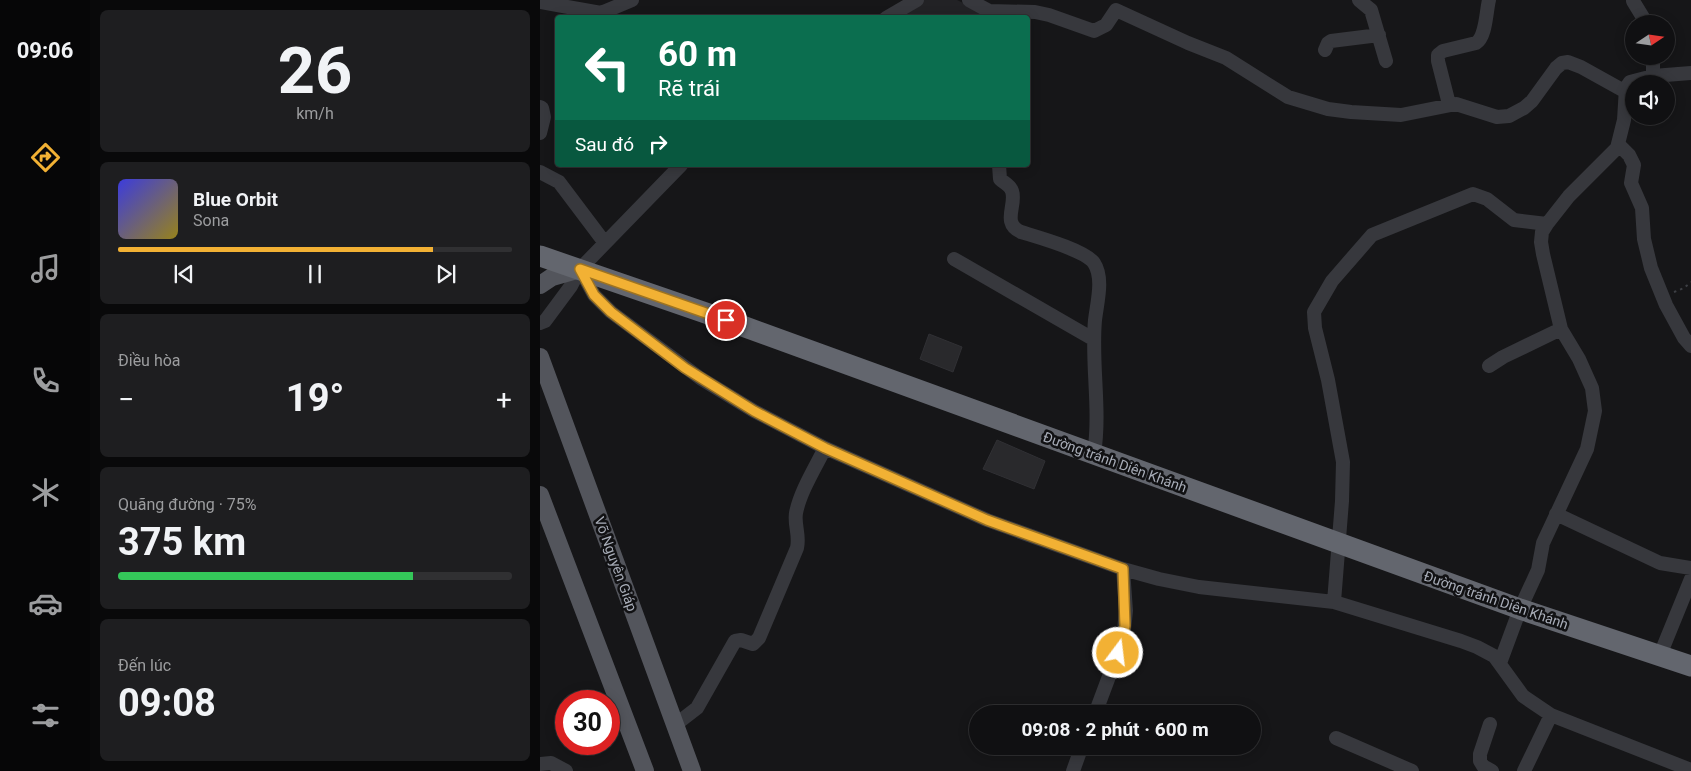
<!DOCTYPE html>
<html lang="vi">
<meta charset="utf-8">
<style>
body{margin:0;font-family:Roboto,sans-serif;background:#1e1e20;color:#f1f3f6;height:100vh;display:flex;flex-direction:column;font-size:19px;white-space:nowrap}
*{box-sizing:border-box;margin:0}
p{font-size:16px;color:#9c9d9f}
.icon{flex:none;width:28px;height:28px;fill:none;stroke:currentColor;stroke-width:2;stroke-linecap:round;stroke-linejoin:round}
.map{position:relative;flex:1;overflow:hidden}
.drawer{display:flex;flex-direction:column;gap:10px;padding:10px;background:#09090a;width:450px}
.drawer>*{flex:none}
.banner{position:absolute;left:15px;top:15px;width:475px;height:152px;border-radius:5px;box-shadow:0 2px 12px #0003,0 0 0 1px #303032;background:#0b6e4f;color:#fff;overflow:hidden}
.needle{width:32px;rotate:77deg}
.fabs{position:absolute;left:1085px;top:15px;display:grid;gap:10px}
.fabs a{display:grid;place-items:center;width:50px;height:50px;border-radius:50%;background:#101012;box-shadow:0 2px 12px #0003,0 0 0 1px #303032;font-size:25px}
.speed{position:absolute;left:15px;top:690px;display:flex;gap:10px;font-size:25px;font-weight:700;text-align:center}
.speed>*{display:grid;place-content:center;width:65px;height:65px;border-radius:50%;background:#101012;box-shadow:0 2px 12px #0003,0 0 0 1px #303032;line-height:1}
.speed .limit{border:8px solid #d22;background:#fff;color:#111}
.pin{position:absolute;display:grid;place-items:center;width:42px;height:42px;color:#fff;margin:-21px;border:2px solid #fff;border-radius:50%;box-shadow:0 1px 5px #0007}
.me{position:absolute;width:55px;margin:-28px;rotate:15deg;stroke-linejoin:round;filter:drop-shadow(0 0 4px #0008)}
.turn{display:flex;align-items:center;gap:18px;height:105px;padding:0 20px;font-size:22px}
.turn .icon{width:65px;height:65px;stroke-width:2.5}
.turn b{display:block;font-size:35px;line-height:42px}
.then{display:flex;align-items:center;height:48px;padding:0 20px;background:#0003;gap:10px;font-size:19px}
.big{font-size:38px;font-weight:700;line-height:1.1}
.drawer .widget{flex:1;display:flex;flex-direction:column;justify-content:center;gap:8px;min-width:0;padding:0 18px;border-radius:8px;background:#1e1e20}
.drawer .dial{align-items:center;gap:0}
.dial b{font-size:65px;line-height:1}
.song{display:flex;align-items:center;gap:15px}
.cover{width:60px;height:60px;border-radius:8px;background:linear-gradient(135deg,hsl(240 70% 55%),hsl(50 70% 35%))}
.played{height:5px;border-radius:2px;background:linear-gradient(90deg,#f2b134 80%,#303032 80%)}
.keys{display:flex;justify-content:space-around;direction:ltr}
.heat{display:flex;justify-content:space-between;align-items:center;font-size:28px;direction:ltr}
.charge{height:8px;border-radius:4px;background:linear-gradient(90deg,#34c759 75%,#303032 0)}
.trip{position:absolute;left:429px;top:705px;width:292px;height:50px;border-radius:25px;background:#101012;box-shadow:0 2px 12px #0003,0 0 0 1px #303032;font-weight:700;line-height:50px;text-align:center}
main{display:flex;flex:1;min-height:0}
.tab-bar{display:flex;flex-direction:column;width:90px;justify-content:space-around;align-items:center;background:#060607;color:#9c9d9f}
.tab-bar .icon{width:35px;height:35px}
.tab-bar .active{color:#f2b134}
.tab-bar b{font-size:22px;color:#f1f3f6}
.map>svg:first-child{display:block}
.built{fill:#222225}
.building{fill:#29292c;stroke:#303034}
.lines{fill:none;stroke-linecap:round;stroke-linejoin:round}
.path{stroke:#3d3f44;stroke-width:2;stroke-dasharray:2.5 4;stroke-linecap:butt}
.minor{stroke:#37383d;stroke-width:14}
.major{stroke:#53555c;stroke-width:18}
.highway{stroke:#63666e;stroke-width:21}
.route-casing{stroke:#9d7322;stroke-width:12}
.route{stroke:#f2b134;stroke-width:9}
.labels{text-anchor:middle;stroke-width:5;stroke-linejoin:round;paint-order:stroke}
.street-label{font-size:14px;fill:#a8adb8;stroke:#111113}
</style>
<main>
<nav class="tab-bar">
<b>09:06</b>
<svg class="icon active" aria-label="directions" viewBox="0 0 24 24"><path d="M12 3l9 9-9 9-9-9zM9 14v-3h6M13 9l2 2-2 2"/></svg>
<svg class="icon" aria-label="music" viewBox="0 0 24 24"><path d="M9 18V5l10-2v13"/><circle cx="6" cy="18" r="3"/><circle cx="16" cy="16" r="3"/></svg>
<svg class="icon" aria-label="phone" viewBox="0 0 24 24"><path d="M5 4h4l2 5-3 2q2 4 5 5l2-3 5 2v4C11 20 4 13 5 4z"/></svg>
<svg class="icon" aria-label="climate" viewBox="0 0 24 24"><path d="M12 3v18M4 7l16 10M4 17L20 7"/></svg>
<svg class="icon" aria-label="car" viewBox="0 0 24 24"><path d="M5 17H2v-5l4-1 3-4h7l3 4 3 1v5h-3M9 17h6M6 11h13"/><circle cx="7" cy="17" r="2"/><circle cx="17" cy="17" r="2"/></svg>
<svg class="icon" aria-label="filters" viewBox="0 0 24 24"><path d="M4 7h16M4 17h16"/><circle cx="9" cy="7" r="2"/><circle cx="15" cy="17" r="2"/></svg>
</nav>
<section class="drawer">
<div class="widget dial"><b>26</b><p>km/h</p></div>
<div class="widget">
<div class="song"><i class="cover"></i><div><b>Blue Orbit</b><p>Sona</p></div></div>
<div class="played"></div>
<div class="keys"><svg class="icon" aria-label="previous" viewBox="0 0 24 24"><path d="M18 5L8 12l10 7zM5 5v14"/></svg><svg class="icon" aria-label="pause" viewBox="0 0 24 24"><path d="M8 5v14M16 5v14"/></svg><svg class="icon" aria-label="next" viewBox="0 0 24 24"><path d="M6 5l10 7-10 7zM19 5v14"/></svg></div>
</div>
<div class="widget"><p>Điều hòa</p>
<div class="heat"><a>−</a><b class="big">19°</b><a>+</a></div>
</div>
<div class="widget"><p>Quãng đường · 75%</p><b class="big">375 km</b><div class="charge"></div></div>
<div class="widget"><p>Đến lúc</p><b class="big">09:08</b></div>
</section>
<div class="map">
<svg width="1151" height="771" viewBox="0 0 1151 771">
<rect width="100%" height="100%" fill="#161618"/>
<path class="built" d="M382 0H417L447 15V17L359 18Z"/>
<path class="building" d="M389 334 422 347 413 372 380 359Z
M457 440 505 461 494 489 443 469Z"/>
<g class="lines">
<path class="path" d="M1134 292 1144 288 1151 282"/>
<path class="minor" d="M429 0 449 11 495 12 509 15 554 31 566 25 576 10 648 43 686 58 748 97 788 109 811 112 861 115 916 104 957 117 969 116 984 108 992 101 1016 68 1022 63 1028 62 1041 67 1086 92
M819 0 831 10 846 61
M1093 1 1107 24
M0 2 61 13 92 0
M346 18 377 0
M785 50 788 43 791 41 839 35
M1113 76V56
M909 104 898 61V55L903 51 936 43C946 37 946 12 949 0
M0 107 2 108 4 117 0 133
M1078 144 1089 155 1094 165 1091 183 1102 208 1104 239 1111 268 1126 305 1144 338 1151 346
M459 165 460 179C464 183 470 185 472 191 477 205 461 223 481 232 497 237 545 250 554 263 564 278 557 303 555 320 551 364 561 409 554 454
M0 172 19 182 65 243
M414 259 553 339
M40 269 54 295 71 312 160 378 214 411 285 448 447 520 583 569 619 579 659 587 794 602 921 641 937 647 954 656 983 696 1011 715 1151 770
M0 323 5 321 31 286 40 269 141 165
M949 366 963 357 1021 329
M1016 514 1120 563 1151 568
M794 602 802 501 803 462 788 380 775 328 774 312 792 281 832 235 933 194 947 199 974 220 1007 224
M1120 655 1151 579
M960 663 980 609 998 570 1003 543 1047 449 1055 411 1052 388 1039 359 1021 329 1003 254 1001 242 1002 232 1007 224 1029 196 1077 148 1084 120 1086 88 1090 82 1113 76 1151 73
M555 714 583 639 586 611 583 569
M950 724 940 754V761L943 766 952 771
M135 725 157 708 195 641 201 640 213 644 219 638 257 548C260 535 254 525 256 513 260 492 275 468 285 448
M796 738 872 771
M0 764 11 763 26 771
M533 771 542 746
M984 771 1011 715"/>
<path class="major" d="M0 285 12 277 40 269
M0 357 152 771
M0 495 105 771"/>
<path class="highway" d="M0 256 186 320 980 609 1151 666"/>
</g>
<g class="lines">
<g class="route-casing">
<path id="route" d="M186 320 40 269 54 295 71 312 145 368 214 411 285 448 447 520 583 569 585 626 578 653"/>
</g>
<use href="#route" class="route"/>
</g>
<g class="labels">
<g class="street-label">
<text transform="translate(575 462) rotate(20)" y="5">Đường tránh Diên Khánh</text>
<text transform="translate(76 564) rotate(70)" y="5">Võ Nguyên Giáp</text>
<text transform="translate(956 600) rotate(19)" y="5">Đường tránh Diên Khánh</text>
</g>
</g>
</svg>
<div class="fabs">
<a><svg class="needle" viewBox="-14 -14 28 28"><path d="M0-13l5 13h-10z" fill="#e53935"/><path d="M0 13l5-13h-10z" fill="#9c9d9f"/></svg></a>
<a><svg class="icon" aria-label="sound" viewBox="0 0 24 24"><path d="M4 9h4l5-4v14l-5-4H4zM17 9q2 3 0 6"/></svg></a>
</div>
<div class="speed"><div class="limit">30</div></div>
<div class="pin" style="left:186px;top:320px;background:#d93025"><svg class="icon" aria-label="arrive" viewBox="0 0 24 24"><path d="M6 21V4h12l-3 4 3 4H6"/></svg></div>
<svg class="me" style="left:578px;top:653px" viewBox="-20 -20 40 40"><circle r="17" fill="#f2b134" stroke="#fff" stroke-width="3"/><path d="M0-11L8 9 0 5-8 9z" fill="#fff"/></svg>
<div class="trip">09:08 · 2 phút · 600 m</div>
<div class="banner">
<div class="turn"><svg class="icon" aria-label="left" viewBox="0 0 24 24"><path d="M17 20v-9H6M10 6l-5 5 5 5"/></svg><div><b>60 m</b>Rẽ trái</div></div>
<div class="then">Sau đó<svg class="icon" aria-label="right" viewBox="0 0 24 24"><path d="M7 20v-9h11M14 6l5 5-5 5"/></svg></div>
</div>
</div>
</main>
